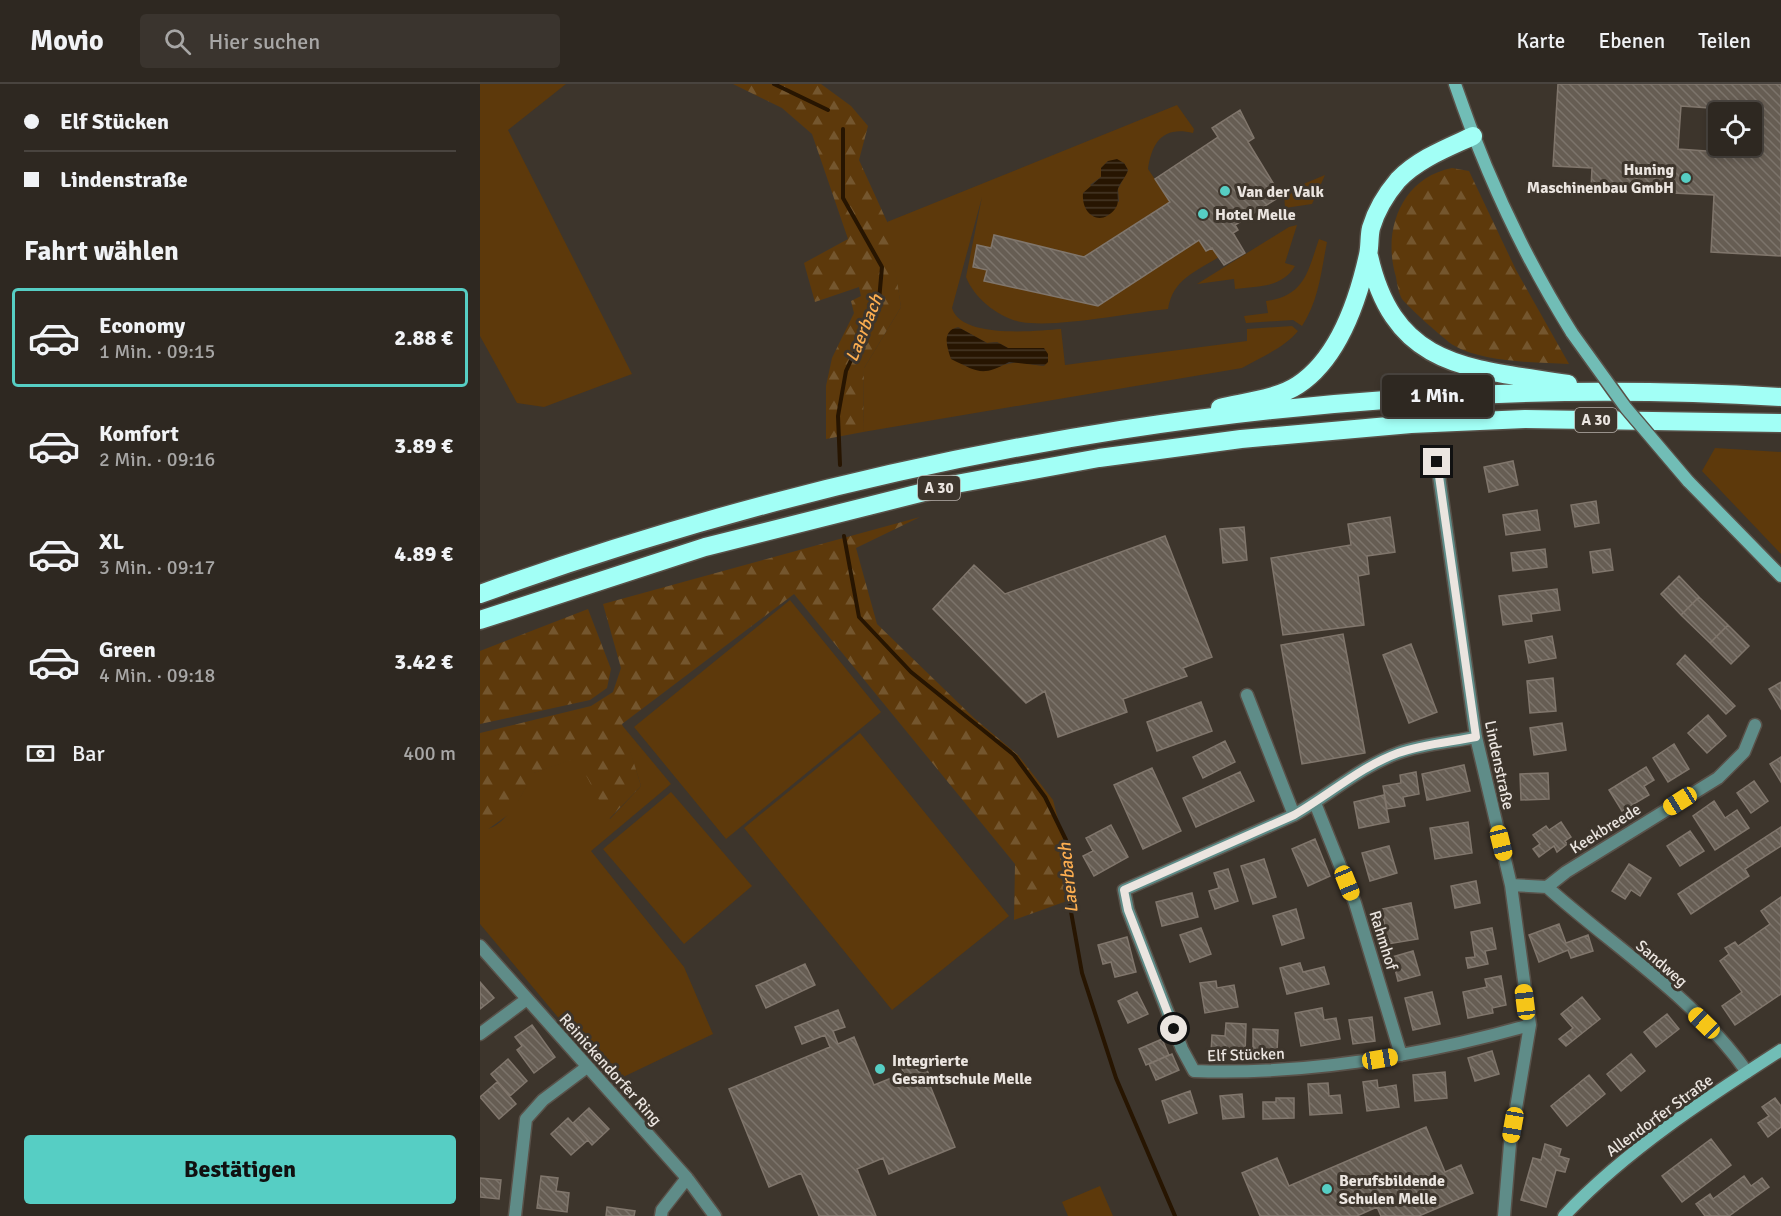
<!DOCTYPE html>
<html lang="de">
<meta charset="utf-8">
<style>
body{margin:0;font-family:Signika,sans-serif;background:#3a342e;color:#f1f3f6;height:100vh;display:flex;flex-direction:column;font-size:22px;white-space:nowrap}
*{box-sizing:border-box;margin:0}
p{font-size:20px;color:#a7a6a5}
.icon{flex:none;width:33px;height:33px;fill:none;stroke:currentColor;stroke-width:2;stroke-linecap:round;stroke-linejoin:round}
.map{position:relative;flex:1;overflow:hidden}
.side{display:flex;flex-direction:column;background:#2e2821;width:480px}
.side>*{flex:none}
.hud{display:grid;align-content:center;height:132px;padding:0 24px;background:#2e2821}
.buttons{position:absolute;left:1228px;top:18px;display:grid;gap:12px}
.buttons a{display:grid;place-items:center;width:54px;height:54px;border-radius:6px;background:#2e2821;box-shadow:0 3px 9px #0003,0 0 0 2px #49443f;font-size:30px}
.end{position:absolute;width:27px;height:27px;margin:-14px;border:8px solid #ebe5e0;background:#111;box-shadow:0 0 0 3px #111}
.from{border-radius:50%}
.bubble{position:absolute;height:42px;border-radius:6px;background:#2e2821;box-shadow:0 3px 9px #0003,0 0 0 2px #49443f;font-size:20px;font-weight:800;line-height:42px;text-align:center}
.car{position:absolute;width:18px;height:36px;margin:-18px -9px;border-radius:8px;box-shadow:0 0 4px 2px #0007;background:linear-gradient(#f5c518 24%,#345 0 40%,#f5c518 0 76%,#345 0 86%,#f5c518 0)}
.hud b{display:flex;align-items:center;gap:21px;height:57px;font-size:22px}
.hud b+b{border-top:2px solid #49443f}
.hud i{width:15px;height:15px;background:#f1f3f6}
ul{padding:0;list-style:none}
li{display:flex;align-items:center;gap:18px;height:99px;margin:0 12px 9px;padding:0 12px;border:3px solid transparent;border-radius:6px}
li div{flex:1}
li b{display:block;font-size:22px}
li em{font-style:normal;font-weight:800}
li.selected{border-color:#56cec4}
li>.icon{width:54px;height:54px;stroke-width:1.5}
h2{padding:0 24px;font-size:27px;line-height:72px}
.pay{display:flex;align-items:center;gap:15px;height:66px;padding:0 24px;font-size:22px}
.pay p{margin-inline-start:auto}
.button{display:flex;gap:12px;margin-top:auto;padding:12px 24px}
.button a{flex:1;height:69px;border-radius:6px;background:#56cec4;color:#111;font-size:24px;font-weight:800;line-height:69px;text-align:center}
header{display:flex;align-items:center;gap:36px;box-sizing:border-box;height:84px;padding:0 30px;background:#2e2821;border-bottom:2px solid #49443f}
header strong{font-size:28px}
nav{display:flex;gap:33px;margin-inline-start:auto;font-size:21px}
.search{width:420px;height:54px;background:#3a342e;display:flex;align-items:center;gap:15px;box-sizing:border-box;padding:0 21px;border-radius:6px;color:#a7a6a5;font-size:22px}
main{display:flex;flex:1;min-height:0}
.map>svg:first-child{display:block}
</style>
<header>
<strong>Movio</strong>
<div class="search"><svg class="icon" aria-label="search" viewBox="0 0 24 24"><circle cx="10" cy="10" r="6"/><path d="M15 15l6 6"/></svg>Hier suchen</div>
<nav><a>Karte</a><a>Ebenen</a><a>Teilen</a></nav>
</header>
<main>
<section class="side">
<div class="hud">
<b><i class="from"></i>Elf Stücken</b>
<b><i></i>Lindenstraße</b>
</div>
<h2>Fahrt wählen</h2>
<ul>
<li class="selected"><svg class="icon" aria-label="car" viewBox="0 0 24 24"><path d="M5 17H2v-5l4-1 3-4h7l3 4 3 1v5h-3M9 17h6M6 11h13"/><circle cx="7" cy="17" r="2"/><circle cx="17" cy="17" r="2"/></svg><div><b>Economy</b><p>1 Min. · 09:15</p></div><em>2.88 €</em></li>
<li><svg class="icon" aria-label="car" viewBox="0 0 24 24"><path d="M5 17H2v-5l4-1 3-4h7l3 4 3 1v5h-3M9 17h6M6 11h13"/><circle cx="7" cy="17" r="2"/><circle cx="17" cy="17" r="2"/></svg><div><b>Komfort</b><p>2 Min. · 09:16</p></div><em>3.89 €</em></li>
<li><svg class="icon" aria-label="car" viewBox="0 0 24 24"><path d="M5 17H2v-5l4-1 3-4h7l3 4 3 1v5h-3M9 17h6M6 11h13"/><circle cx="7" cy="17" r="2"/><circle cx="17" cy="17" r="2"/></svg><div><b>XL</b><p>3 Min. · 09:17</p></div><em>4.89 €</em></li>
<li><svg class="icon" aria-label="car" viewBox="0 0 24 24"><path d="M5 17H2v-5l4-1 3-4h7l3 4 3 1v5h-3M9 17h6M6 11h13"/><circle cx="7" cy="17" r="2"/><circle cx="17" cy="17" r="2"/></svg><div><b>Green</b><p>4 Min. · 09:18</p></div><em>3.42 €</em></li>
</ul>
<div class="pay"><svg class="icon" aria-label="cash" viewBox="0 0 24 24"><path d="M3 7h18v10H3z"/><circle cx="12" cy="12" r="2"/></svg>Bar<p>400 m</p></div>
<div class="button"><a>Bestätigen</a></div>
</section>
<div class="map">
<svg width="1301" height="1132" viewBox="0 0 1301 1132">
<defs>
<pattern id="forest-firs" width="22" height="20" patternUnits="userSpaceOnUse" patternTransform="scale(1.5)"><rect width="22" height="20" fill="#5d390b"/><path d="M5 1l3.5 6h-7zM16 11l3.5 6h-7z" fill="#74562e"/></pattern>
<pattern id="water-rules" width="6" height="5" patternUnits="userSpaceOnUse" patternTransform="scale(1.5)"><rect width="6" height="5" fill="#271501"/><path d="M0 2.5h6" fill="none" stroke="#463726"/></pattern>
<pattern id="building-back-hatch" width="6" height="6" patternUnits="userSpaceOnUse" patternTransform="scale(1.5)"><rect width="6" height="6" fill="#665d53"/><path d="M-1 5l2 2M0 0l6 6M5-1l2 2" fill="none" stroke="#7c746b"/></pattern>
</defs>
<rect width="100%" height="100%" fill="#3d352c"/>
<path fill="#5d390b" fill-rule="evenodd" d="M0,0h86l-58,46 124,244 -88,33 -27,-4 -37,-67z
M697,21l17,24 -1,4c-30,-7 -41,9 -45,36l22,33 -86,55 -90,-21 -3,12 -14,-2 -4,20 14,4 -2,11 112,25 102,-66 13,8 7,9c-24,15 -46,22 -51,52 -40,4 -110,19 -147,13 -22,-4 -47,-24 -55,-45l16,-80 -30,111c9,31 84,23 109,21l4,36 182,-24v-12l45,-3 6,5c-14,17 -37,26 -56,37l-379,64 1,-64 37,-61 -14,-85zM628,77l16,2 4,7 -10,19 1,13 -29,-17 11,-8v-9zM478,243l29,16 10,-1 11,6h36v18l-27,-4 -14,3z
M845,91l-13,29 -27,4 -1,-16z
M817,141l-12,38 10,3c-13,22 -37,20 -60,23l-1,-10 -37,5 92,-57z
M839,155l8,3c-6,30 -8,58 -25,84l-9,-6 -47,3 -2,-7 24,-3 -2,-12c39,-5 42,-30 53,-62z
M1235,364l66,4v102l-79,-83z
M310,516l91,112 -155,127 -92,-112z
M141,640l50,60 -80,67 93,116 29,67 -94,45 -11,-2 -128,-153v-94c25,1 43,-38 53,-57l45,-16 32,62 31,-33z
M380,649l149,183 -117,94 -148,-182z
M191,708l81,94 -68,58 -81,-95z
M620,1102l13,30h-45l-6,-14z"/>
<path fill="url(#forest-firs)" d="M253,0h88l30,22 17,20 -9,34 30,66 12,81 -37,61 -1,64 -37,7v-53l6,-28 22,-45 -3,-12 10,-5 -2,-9 -44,15 -11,-39 44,-24 -36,-105 -30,-26z
M972,84l17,3 47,99 53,94c-34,-2 -85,-1 -116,-19 -8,-5 -45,-38 -51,-46 -3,-5 -5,-15 -6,-22 -14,-46 5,-99 56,-109z
M440,433l-64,31 21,76 97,94 44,37 35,45 25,97 -64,23 1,-56 -221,-270 -172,130 19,62 -32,33 -32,-61 -43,15 -22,39 -25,18h-7v-97l111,-27 22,-14 8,-24 -18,-64z
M108,525l23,60 -4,19 -17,12 -110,24v-73z"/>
<path fill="url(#water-rules)" d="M637,75l7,4 4,7c-2,7 -6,10 -9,16 -4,8 2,15 -4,23 -15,19 -34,5 -32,-16l18,-16v-9l7,-7z
M478,243l29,16 10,-1 11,6h36l4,6v8l-4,4 -35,-4c-27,15 -31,10 -58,-3 -4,-12 -10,-28 7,-32z"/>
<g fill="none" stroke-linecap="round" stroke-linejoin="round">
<path stroke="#271501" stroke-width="4" d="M294,0l54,26
M360,381l-2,-49 8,-45 33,-71 3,-33 -39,-69v-69
M364,452l15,81 52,55 103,83 31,42 21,43 2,55 14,78 34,105 59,138"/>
</g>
<path fill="url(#building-back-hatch)" stroke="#80766c" stroke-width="1.5" fill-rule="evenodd" d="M1078,0h223v172l-70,-4 3,-57 -123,-6 1,-21 -39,-2zM1201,22l43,3v3h28v34h-31v6l-43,-3z
M760,26l14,28 -6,4 33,54 -46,29 3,5 -5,3 12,20 -21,12 -12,-17 -6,3 -7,-11 -101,66 -114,-25 3,-11 -14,-3 4,-22 14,3 3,-13 90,22 86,-55 -15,-23 63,-42 -6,-9z
M1033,377l5,24 -29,7 -5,-25z
M1116,417l3,22 -24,4 -4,-22z
M1057,426l3,20 -34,5 -3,-20z
M910,433l5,35 -28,4 2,18 -11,2 6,49 -81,10 -12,-77 80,-13 -3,-21z
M764,443l3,33 -24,3 -3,-34z
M685,452l47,121 -29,11 4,8 -64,23 4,13 -69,25 -13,-46 -19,12 -93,-94 41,-44 31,29z
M1065,465l2,18 -34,4 -2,-18z
M1130,465l3,21 -20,3 -3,-21z
M1199,492l20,21 -18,18 -20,-21z
M1077,505l3,21 -29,4 1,7 -29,4 -4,-29z
M1219,513l29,28 -18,18 -29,-28z
M1248,541l21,21 -18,18 -21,-21z
M863,550l22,119 -63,11 -21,-119z
M1072,552l4,22 -27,5 -4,-22z
M931,560l26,68 -28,11 -26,-68z
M1205,571l50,51 -9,8 -49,-50z
M1073,594l3,33 -26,2 -3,-32z
M1301,598v27l-12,-20z
M721,618l11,29 -55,20 -10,-29z
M1228,631l18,21 -19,17 -19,-20z
M1082,639l4,27 -32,5 -4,-27z
M745,657l10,21 -32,16 -10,-21z
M1194,660l15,25 -21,13 -15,-24z
M1301,673v25l-11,-18z
M984,681l6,26 -43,9 -5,-26z
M1166,683l8,13 -10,6 5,9 -27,16 -13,-21z
M672,684l29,63 -38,18 -29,-64z
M760,688l14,29 -58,26 -13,-29z
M936,688l3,22 -16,3 2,9 -18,3 -4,-23 18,-3 -1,-8z
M1068,689l1,26 -28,1 -1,-26z
M1274,697l14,20 -17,12 -14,-20z
M904,711l5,27 -30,6 -5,-26z
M1234,717l11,17 12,-8 12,18 -34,22 -22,-34z
M988,738l4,31 -37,6 -5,-31z
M1081,738l10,15 -6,4 2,3 -10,8 -3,-6 -15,11 -6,-8 7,-5 -7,-9 13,-9 3,4z
M631,741l17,32 -34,19 -11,-20 10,-5 -7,-13z
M1301,743v19l-36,23 4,7 -58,38 -13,-20z
M1210,747l14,20 -24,15 -13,-20z
M835,755l15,37 -22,10 -16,-37z
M909,762l8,27 -27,8 -8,-28z
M784,775l12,38 -23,7 -12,-38z
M1149,780l22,14 -11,18 -9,-6 -6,9 -13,-8z
M748,785l10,32 -23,8 -6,-18 10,-3 -5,-15z
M996,797l4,22 -25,5 -4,-22z
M712,809l6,24 -36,9 -6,-24z
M1301,813v97l-46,31 -13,-19 20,-14 -22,-31 9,-7 -4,-6 10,-6 3,4 32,-22 -9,-13z
M931,819l7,36 -30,5 -6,-35z
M816,825l8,29 -22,7 -9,-29z
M1079,840l7,19 22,-8 5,16 -22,7 -3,-8 -29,12 -10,-27z
M721,844l10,26 -21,8 -10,-27z
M1012,844l4,21 -11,2 3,13 -20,4 -2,-10 9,-1 -4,-25z
M647,853l9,35 -21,5 -4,-15 -8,2 -5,-19z
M933,867l7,24 -22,6 -6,-24z
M820,879l3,9 21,-5 5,17 -42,10 -7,-26z
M325,880l10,21 -49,23 -10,-22z
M1021,892l5,29 -14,3 1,5 -25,5 -5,-26 24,-5 -2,-8z
M736,897l1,7 17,-3 4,22 -33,6 -5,-30z
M0,898l14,16 -14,11z
M657,908l11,22 -20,9 -10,-22z
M952,908l8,32 -27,6 -8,-32z
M1102,913l18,22 -34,27 -7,-7 14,-11 -12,-14z
M842,924l2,12 12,-2 4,21 -39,7 -6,-33z
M358,926l7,17 -12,4 5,13 16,-7 20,48 30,-12 -3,-6 21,-9 10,24 -3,1 26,64 -66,27 -6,-16 -26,11 19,47h-57l-18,-43 -32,14 -40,-98 101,-42 -5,-12 -23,9 -7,-17z
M1187,930l12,15 -23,18 -12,-15z
M892,933l3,24 -22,3 -4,-24z
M746,939l20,1 -1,30 -34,-1 1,-18 13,1z
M52,941l23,32 -21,16 -17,-23 5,-4 -7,-9z
M773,945l25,1 -1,22 -24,-1z
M682,955l7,16 -23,10 -7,-16z
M1012,967l7,23 -24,7 -7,-23z
M692,970l7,16 -23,10 -7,-16z
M1151,970l14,17 -24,20 -14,-17z
M28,975l19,22 -17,15 -19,-22z
M965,988l2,26 -32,3 -2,-26z
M1109,991l16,19 -38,32 -16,-20z
M897,996l1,8 18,-3 3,22 -32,4 -4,-29z
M17,998l19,22 -17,15 -19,-22z
M848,999l1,13 11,-1 2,18 -32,2 -2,-31z
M710,1007l7,22 -28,10 -7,-22z
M762,1010l2,23 -21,2 -3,-23z
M796,1014h18v20l-31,1v-17h13z
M1295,1014l6,8v21l-13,10 -10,-14 11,-7 -7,-9z
M109,1024l20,21 -17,16 -19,-22z
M88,1034l20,22 -17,15 -20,-21z
M946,1043l19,45 16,-7 12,28 -54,23h-38l-4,-9 -20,9h-97l-18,-43 35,-15 12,28z
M1231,1055l20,26 -49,37 -20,-26z
M1065,1060l16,5 -2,7 10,3 -4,13 -9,-2 -10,37 -25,-7 12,-42 8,2z
M61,1092l17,2 -2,13 13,2 -2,19 -30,-4z
M1264,1092l7,10 11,-8 7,9 -40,29h-24l-9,-12 14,-10 3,5z
M0,1094l21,2 -2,19 -19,-2z
M127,1123l28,4 -1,5h-28z"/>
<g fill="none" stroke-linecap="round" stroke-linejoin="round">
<defs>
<path id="street" d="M957,378l39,275 35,148 19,140 -20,119 -6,72
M767,611l47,120
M996,653c-25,5 -54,7 -78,16 -38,14 -69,42 -104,62l-170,75 4,20 54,139 12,22c114,4 226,-15 336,-46
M835,719l40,100 46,152
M1031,801l36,2 19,-15 152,-94 26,-26 11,-27
M1067,803c67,60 148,111 200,185
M0,862l207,232 28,38
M0,950l47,-35
M35,1132l11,-97 17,-19 44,-33
M181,1132l1,-6 25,-32"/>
<path id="secondary" d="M975,0c30,88 68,171 117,249
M1208,397l93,95
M1084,1132c62,-66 141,-117 217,-166"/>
<path id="highway" d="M889,172c26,114 101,112 199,128
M740,324c24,-6 57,-9 78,-23 41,-27 60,-85 70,-130 2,-9 1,-19 3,-27 5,-17 16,-35 27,-48 20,-21 49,-32 75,-44
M0,510c414,-149 861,-223 1301,-197
M0,536l225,-73 251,-63 143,-26 142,-19 170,-15 114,-5 256,4"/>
</defs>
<use href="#street" stroke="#595149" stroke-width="15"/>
<use href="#secondary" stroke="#595149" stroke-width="15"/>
<use href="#highway" stroke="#595149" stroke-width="21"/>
<use href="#street" stroke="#5f8c88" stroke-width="12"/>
<use href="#secondary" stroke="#71bdb6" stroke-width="12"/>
<use href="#highway" stroke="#a2fff6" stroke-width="18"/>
<defs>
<path id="secondary-bridge" d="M1092,249l54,75 62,73"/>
</defs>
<use href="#secondary-bridge" stroke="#595149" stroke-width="15" stroke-linecap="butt"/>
<use href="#secondary-bridge" stroke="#71bdb6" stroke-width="12"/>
</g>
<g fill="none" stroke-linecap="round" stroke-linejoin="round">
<path stroke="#ebe5e0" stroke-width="8" d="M694,945l-46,-119 -4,-20 170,-75c35,-20 66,-48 104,-62 24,-9 53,-11 78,-16l-39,-275"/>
</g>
<g fill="#56cec4" stroke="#3d352c" stroke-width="2">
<circle cx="1206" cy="94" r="6"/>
<circle cx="745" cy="107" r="6"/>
<circle cx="723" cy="130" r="6"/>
<circle cx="400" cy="985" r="6"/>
<circle cx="847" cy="1105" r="6"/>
</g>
<g text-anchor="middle" stroke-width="6" stroke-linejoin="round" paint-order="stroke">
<g fill="#3d352c" stroke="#b7b0aa" stroke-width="1.5">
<rect x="1095" y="324" width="42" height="24" rx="4.5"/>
<rect x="438" y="392" width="42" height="24" rx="4.5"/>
</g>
<g font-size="15" font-weight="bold" fill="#ebe5e0">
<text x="1116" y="341">A 30</text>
<text x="459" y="409">A 30</text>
</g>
<g font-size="16" font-weight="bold" fill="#ebe5e0" stroke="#3d352c" text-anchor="start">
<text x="1194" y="91" text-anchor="end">Huning<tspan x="1194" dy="18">Maschinenbau GmbH</tspan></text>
<text x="757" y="113">Van der Valk</text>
<text x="735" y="136">Hotel Melle</text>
<text x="412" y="982">Integrierte<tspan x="412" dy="18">Gesamtschule Melle</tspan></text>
<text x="859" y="1102">Berufsbildende<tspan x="859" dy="18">Schulen Melle</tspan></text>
</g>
<g font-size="16" fill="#ebe5e0" stroke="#3d352c">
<text transform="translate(1020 681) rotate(78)" y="6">Lindenstraße</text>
<text transform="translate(1125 744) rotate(-32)" y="6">Keekbreede</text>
<text transform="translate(904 856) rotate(73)" y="6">Rahmhof</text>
<text transform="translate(1182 879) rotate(41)" y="6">Sandweg</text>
<text transform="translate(766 970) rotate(-2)" y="6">Elf Stücken</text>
<text transform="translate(131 985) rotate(48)" y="6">Reinickendorfer Ring</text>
<text transform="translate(1179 1031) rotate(-36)" y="6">Allendorfer Straße</text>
</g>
<g font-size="18" font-style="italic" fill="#fdae50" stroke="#3d352c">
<text transform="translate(384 244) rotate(-68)" y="6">Laerbach</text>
<text transform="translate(588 794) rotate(-96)" y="6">Laerbach</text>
</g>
</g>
</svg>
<div class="buttons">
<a><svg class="icon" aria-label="locate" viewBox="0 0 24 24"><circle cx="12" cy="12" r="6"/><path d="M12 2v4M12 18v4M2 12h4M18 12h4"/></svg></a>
</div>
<i class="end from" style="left:694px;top:945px"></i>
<i class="end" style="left:957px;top:378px"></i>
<div class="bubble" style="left:902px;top:291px;width:111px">1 Min.</div>
<i class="car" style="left:1200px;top:717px;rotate:238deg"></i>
<i class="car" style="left:1021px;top:759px;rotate:166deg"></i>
<i class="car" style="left:867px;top:799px;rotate:158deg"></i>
<i class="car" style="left:1045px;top:918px;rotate:353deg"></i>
<i class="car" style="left:1224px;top:939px;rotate:314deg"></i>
<i class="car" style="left:900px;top:975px;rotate:81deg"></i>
<i class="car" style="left:1033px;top:1041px;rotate:190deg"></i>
</div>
</main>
